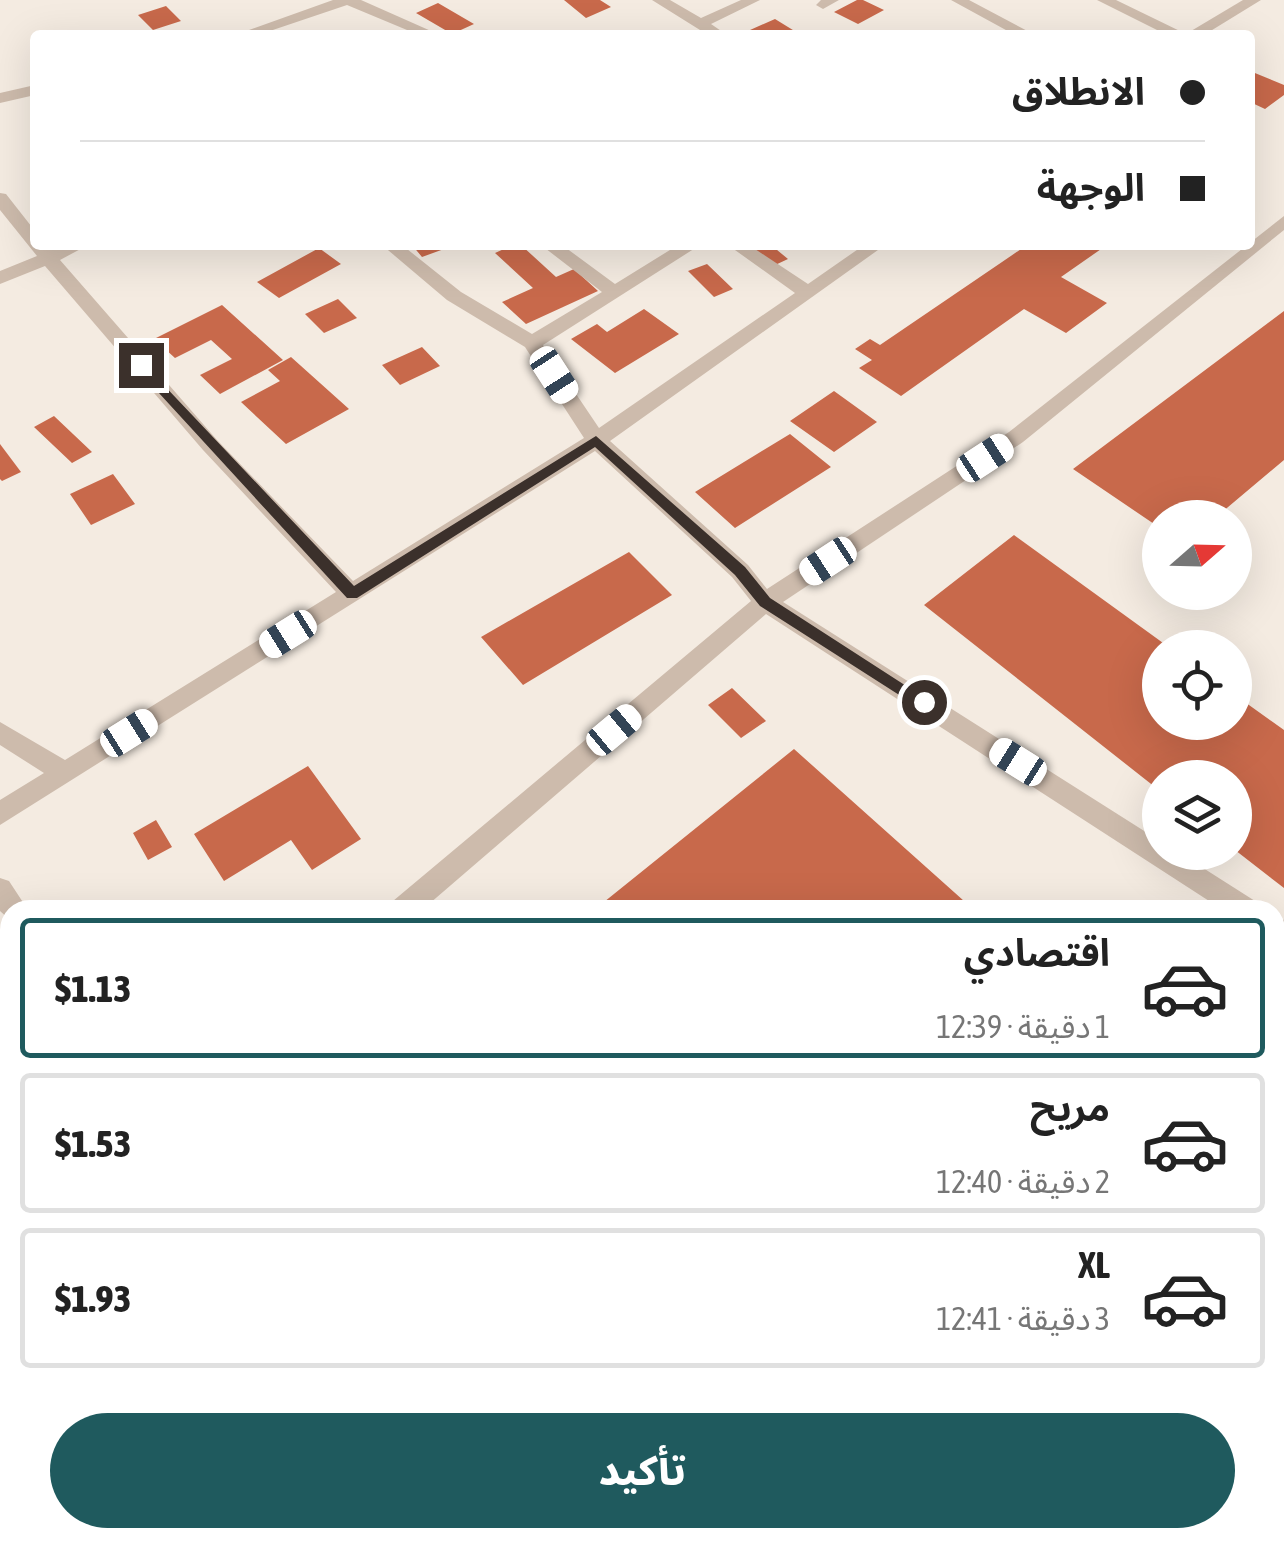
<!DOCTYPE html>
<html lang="ar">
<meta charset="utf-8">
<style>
body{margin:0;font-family:"Asap Condensed","Noto Sans Arabic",sans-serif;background:#f6f6f6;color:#222;direction:rtl;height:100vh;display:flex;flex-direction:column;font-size:38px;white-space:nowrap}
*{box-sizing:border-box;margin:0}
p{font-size:32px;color:#767676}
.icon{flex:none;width:55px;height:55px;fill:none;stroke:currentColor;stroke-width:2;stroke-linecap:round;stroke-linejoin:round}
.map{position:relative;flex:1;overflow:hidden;direction:ltr}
.side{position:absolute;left:0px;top:900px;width:1285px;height:648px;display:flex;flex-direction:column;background:#fff;border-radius:30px 30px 0 0;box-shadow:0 10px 40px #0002;direction:rtl}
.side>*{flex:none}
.banner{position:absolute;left:30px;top:30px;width:1225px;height:220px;border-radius:10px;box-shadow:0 10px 40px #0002;direction:rtl;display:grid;align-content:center;height:220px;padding:0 50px;background:#fff}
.needle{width:65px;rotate:70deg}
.buttons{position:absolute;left:1142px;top:500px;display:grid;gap:20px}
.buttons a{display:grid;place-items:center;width:110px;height:110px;border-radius:50%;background:#fff;box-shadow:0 10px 40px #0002;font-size:50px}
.end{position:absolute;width:45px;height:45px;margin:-22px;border:12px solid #3b302b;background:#fff;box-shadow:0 0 0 5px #fff}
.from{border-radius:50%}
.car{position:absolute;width:30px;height:60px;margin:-30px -15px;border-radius:12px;box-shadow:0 0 8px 2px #0007;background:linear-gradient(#fff 24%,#345 0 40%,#fff 0 76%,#345 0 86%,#fff 0)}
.banner b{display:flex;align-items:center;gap:35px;height:95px;font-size:38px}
.banner b+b{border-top:2px solid #e0e0e0}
.banner i{width:25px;height:25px;background:#222}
ul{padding:18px 0 0;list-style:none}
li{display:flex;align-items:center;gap:30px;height:140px;margin:0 20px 15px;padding:0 30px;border:5px solid #e0e0e0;border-radius:10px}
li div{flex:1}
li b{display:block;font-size:38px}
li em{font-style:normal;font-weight:800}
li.selected{border-color:#1f5a5e}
li>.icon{width:90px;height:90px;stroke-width:1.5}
.primary-button{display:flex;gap:20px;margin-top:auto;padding:20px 50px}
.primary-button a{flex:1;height:115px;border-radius:60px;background:#1f5a5e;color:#fff;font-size:40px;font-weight:800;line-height:115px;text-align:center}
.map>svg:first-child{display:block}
</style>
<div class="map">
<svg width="1284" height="1546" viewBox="0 0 1284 1546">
<rect width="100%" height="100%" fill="#f4ebe1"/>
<path fill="#c8694b" d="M564,0h36l11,7 -25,11z
M857,0h6l21,10 -26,14 -24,-12z
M438,3l36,21 -22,10 -36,-21z
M166,6l15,15 -28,9 -15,-15z
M775,19l26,16h-42l-9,-5z
M1250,71l34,14v10l-19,14 -15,-7z
M412,245h43l-33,12z
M513,245h8l35,32 18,-8 24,22 -72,33 -24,-22 31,-14 -38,-35z
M764,245h7l17,14 -15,7 -20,-16z
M1027,245l33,5 7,-5 37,2 -43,30 46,26 -41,30 -42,-24 -123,87 -42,-28 13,-8 -17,-11 15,-10 10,6z
M319,248l22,16 -62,34 -22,-16z
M707,264l26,25 -19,8 -26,-26z
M338,299l19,19 -33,15 -19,-19z
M222,305l61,55 -63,34 -20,-19 32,-16 -21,-19 -36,18 -21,-19z
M644,309l35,25 -64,39 -44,-34 26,-15 10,8z
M1284,311v149l-69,58h-55v10l-87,-59z
M422,347l18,19 -40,19 -18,-20z
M291,357l58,52 -63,35 -45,-42 39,-21 -12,-11z
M834,391l43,31 -43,30 -44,-31z
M54,416l38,36 -20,11 -38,-36z
M790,434l41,33 -96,61 -40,-36z
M0,444l21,28 -19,9 -2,-2z
M113,474l22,30 -44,21 -21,-31z
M1014,535l156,113h-10v74h75v-27l49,35v158l-49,-38v-72h-75v13l-236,-186z
M629,552l43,43 -149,90 -42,-48z
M732,688l34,33 -25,17 -33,-33z
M794,749l170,152 -9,9h-343l-8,-8z
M308,766l53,73 -49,31 -21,-30 -67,41 -30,-47z
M156,820l16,27 -24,13 -15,-27z
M0,1415l10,19v104h56l5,8h-71z
M670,1538h317l8,8h-318z
M1087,1538h125l8,8h-139z"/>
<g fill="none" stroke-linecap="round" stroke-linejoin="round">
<path fill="#cdbbac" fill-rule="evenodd" d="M333,0h28l79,35h-21l-72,-30 -89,30h-23z
M652,0h18l31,18 40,-18h19l-49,24 16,11h-19z
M821,0h18l-16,9 -7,-4z
M951,0h18l66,35h-20z
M1097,0h19l70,34 57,-34h18l-57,35h-37z
M35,85v10l-35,8v-10z
M0,193l6,1 29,37v14h12l4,5 12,-5h25l-28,15 157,180 136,141 231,-143 -59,-91 -78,-47 -65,-55h20l59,47 71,42 70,-42 -61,-47h21l53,39 63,-39h22l-157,100 56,83 196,-135 -67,-48h21l59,39 56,-39h21l-275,196 138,124 19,24 242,-157 275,-216v14l-261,212 -240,160 377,239v11h18l77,49 4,9h-36l-457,-296 -344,296h-33l4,-9 358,-300 -19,-24 -137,-126 -595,374v-25l44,-27 -44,-28v-23l65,38 271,-168 -133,-142 -158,-184 -45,18v-13l37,-15 -37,-46z
M0,878l9,3 19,29h-18v10l-10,-9z
M1275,916l9,4v28l-9,-4z
M10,1217v36l-10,4v-35z
M480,1538h39l4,8h-39z"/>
</g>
<path fill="#3b302b" d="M141,361l213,225 242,-150 149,131 25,31 161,104 -2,5h-11l-158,-101 -25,-31 -140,-128 -238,151h-10l-211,-230z"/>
</svg>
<div class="buttons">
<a><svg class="needle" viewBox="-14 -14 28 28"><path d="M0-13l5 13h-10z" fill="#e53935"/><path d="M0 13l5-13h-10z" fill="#767676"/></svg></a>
<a><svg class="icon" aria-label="locate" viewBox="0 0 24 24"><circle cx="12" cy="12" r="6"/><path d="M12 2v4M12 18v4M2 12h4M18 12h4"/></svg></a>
<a><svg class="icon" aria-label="layers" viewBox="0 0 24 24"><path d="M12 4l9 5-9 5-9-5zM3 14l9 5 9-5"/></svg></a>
</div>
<i class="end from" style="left:924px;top:702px"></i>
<i class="end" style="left:141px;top:365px"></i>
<i class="car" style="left:554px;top:375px;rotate:147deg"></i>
<i class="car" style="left:985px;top:458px;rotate:57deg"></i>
<i class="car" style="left:828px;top:561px;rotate:237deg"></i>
<i class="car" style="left:288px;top:634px;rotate:238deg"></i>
<i class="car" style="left:614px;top:730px;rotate:50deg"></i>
<i class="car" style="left:129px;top:733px;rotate:58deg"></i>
<i class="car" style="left:1018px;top:762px;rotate:302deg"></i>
<div class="banner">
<b><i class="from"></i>الانطلاق</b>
<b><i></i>الوجهة</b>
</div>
<section class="side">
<ul>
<li class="selected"><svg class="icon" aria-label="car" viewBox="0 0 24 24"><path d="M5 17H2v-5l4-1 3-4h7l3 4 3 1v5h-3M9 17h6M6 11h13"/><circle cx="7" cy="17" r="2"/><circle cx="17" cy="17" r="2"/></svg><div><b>اقتصادي</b><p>1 دقيقة · 12:39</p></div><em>$1.13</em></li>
<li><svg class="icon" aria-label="car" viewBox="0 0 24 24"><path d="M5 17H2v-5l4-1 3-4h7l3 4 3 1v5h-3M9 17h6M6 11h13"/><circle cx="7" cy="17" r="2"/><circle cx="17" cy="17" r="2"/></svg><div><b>مريح</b><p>2 دقيقة · 12:40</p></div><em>$1.53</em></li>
<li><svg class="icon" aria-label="car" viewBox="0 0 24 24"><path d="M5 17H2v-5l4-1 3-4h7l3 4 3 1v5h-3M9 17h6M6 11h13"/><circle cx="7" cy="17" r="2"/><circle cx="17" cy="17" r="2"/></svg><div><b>XL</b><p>3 دقيقة · 12:41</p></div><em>$1.93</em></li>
</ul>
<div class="primary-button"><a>تأكيد</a></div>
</section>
</div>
